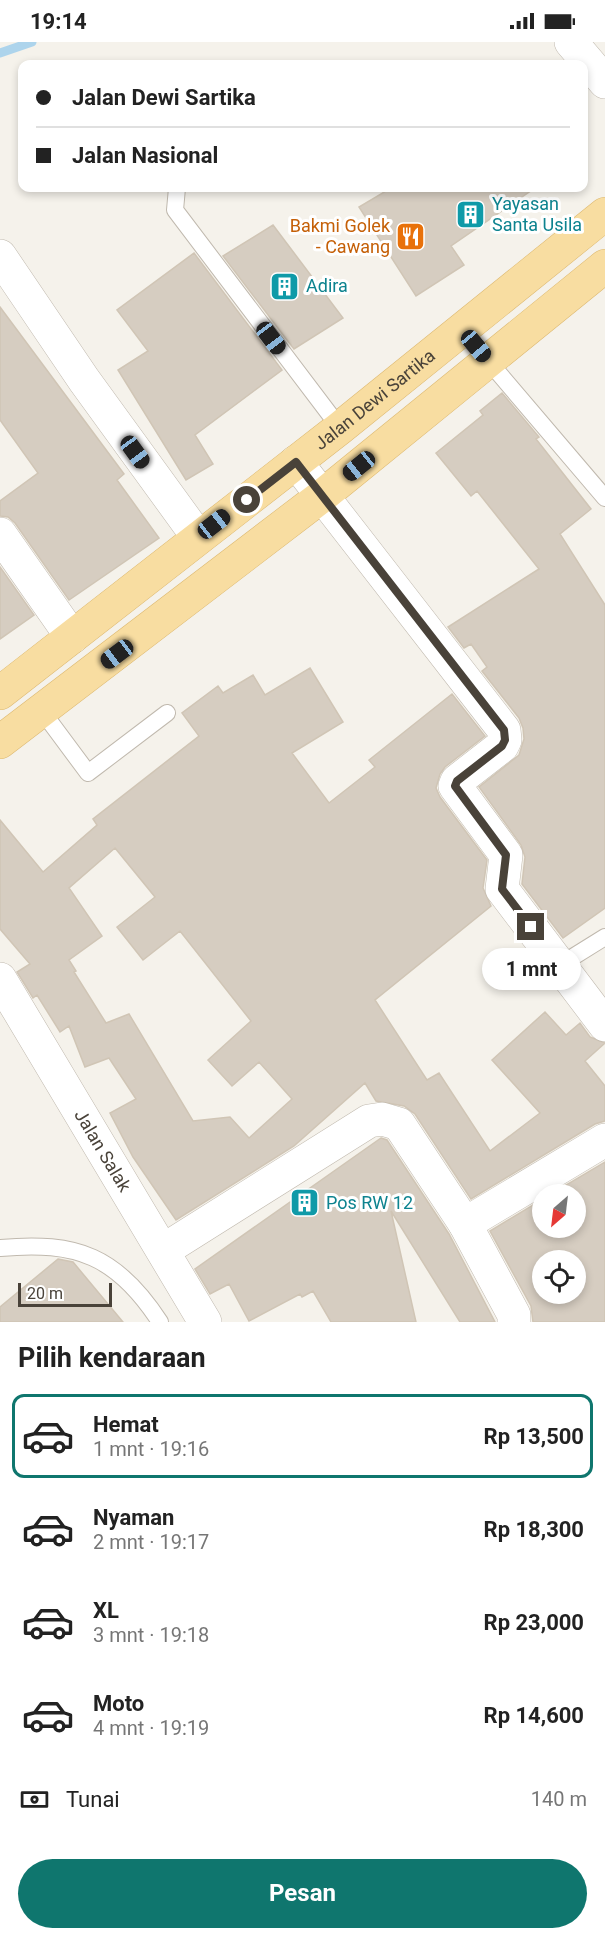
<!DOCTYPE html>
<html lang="id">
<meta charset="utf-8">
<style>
body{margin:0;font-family:Roboto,sans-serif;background:#f6f6f6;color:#222;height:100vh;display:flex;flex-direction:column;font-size:22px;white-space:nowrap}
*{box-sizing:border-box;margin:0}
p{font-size:20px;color:#767676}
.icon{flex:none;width:33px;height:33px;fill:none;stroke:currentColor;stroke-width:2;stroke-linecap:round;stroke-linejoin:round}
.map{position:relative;height:1280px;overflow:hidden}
.details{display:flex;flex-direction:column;background:#fff;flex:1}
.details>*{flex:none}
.top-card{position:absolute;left:18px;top:18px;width:570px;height:132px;border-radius:12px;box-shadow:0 3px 9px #0003;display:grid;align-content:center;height:132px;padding:0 18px;background:#fff}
.needle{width:39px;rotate:208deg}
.buttons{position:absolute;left:532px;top:1142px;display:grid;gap:12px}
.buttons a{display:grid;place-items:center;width:54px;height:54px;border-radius:50%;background:#fff;box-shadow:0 3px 9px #0003;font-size:30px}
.scale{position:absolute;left:18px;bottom:15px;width:94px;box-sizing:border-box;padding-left:6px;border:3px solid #494239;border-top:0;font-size:16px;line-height:21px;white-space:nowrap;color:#494239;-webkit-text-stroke:4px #fff;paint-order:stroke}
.end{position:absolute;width:27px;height:27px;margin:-14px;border:8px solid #494239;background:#fff;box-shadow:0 0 0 3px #fff}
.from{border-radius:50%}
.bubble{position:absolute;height:42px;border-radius:21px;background:#fff;box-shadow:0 3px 9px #0003;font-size:20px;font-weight:700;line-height:42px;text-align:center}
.car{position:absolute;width:18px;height:36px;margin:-18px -9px;border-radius:8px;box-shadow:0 0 4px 2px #0007;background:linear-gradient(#222 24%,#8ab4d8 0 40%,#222 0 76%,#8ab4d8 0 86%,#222 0)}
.top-card b{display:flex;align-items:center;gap:21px;height:57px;font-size:22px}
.top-card b+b{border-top:2px solid #e0e0e0}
.top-card i{width:15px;height:15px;background:#222}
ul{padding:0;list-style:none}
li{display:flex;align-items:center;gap:18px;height:84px;margin:0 12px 9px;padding:0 6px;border:3px solid transparent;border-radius:12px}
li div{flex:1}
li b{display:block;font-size:22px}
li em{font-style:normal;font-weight:700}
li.selected{border-color:#0f766e}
li>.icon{width:54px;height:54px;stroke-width:1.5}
h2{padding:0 18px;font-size:27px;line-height:72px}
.pay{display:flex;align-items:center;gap:15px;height:66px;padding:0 18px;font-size:22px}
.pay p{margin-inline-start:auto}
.primary-button{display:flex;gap:12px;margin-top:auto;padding:12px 18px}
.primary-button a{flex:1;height:69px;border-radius:36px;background:#0f766e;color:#fff;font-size:24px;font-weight:700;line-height:69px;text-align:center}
.status{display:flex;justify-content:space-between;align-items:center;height:42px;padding:0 30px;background:#fff;direction:ltr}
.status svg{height:16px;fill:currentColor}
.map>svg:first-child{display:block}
</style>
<div class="status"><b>19:14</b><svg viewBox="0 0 49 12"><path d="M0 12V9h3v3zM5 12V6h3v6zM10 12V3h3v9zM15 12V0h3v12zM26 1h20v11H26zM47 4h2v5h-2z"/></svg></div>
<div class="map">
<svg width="605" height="1280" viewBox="0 0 605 1280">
<rect width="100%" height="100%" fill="#f5f2eb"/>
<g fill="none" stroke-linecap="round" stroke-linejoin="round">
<path stroke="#add4ec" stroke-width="9" d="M0,11l32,-11"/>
</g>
<path fill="#d6cdc1" stroke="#d0c5b5" stroke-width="1.5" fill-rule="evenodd" d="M391,146h144l-84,58 13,19 -48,31 -57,-89z
M273,183l70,93 -49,31 -71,-93z
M194,211l88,117 -87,65 18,29 -27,16 -68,-110 30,-19 -31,-41z
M0,265l124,167 -7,6 42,58 -90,62 -54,-77 -7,-6 -8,-1v-15l38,-28 -38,-53z
M502,351l37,44 -3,2 55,70 -31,25 45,71v303l-42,30 -41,-54 3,-27 -4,-12 -42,-58 40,-32 5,-16 -1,-11 -4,-10 -37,-47 5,-4 -16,-23 -7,4 -16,-21 91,-58 -62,-78 -6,5 -35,-43 47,-38 -3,-4z
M0,525l34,48 -34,24z
M310,626l33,54 -51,31 37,50 46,-36 -6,-7 83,-66 33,42 -40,31 -5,7 -4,14 4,9 47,63 -4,28 8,18 -116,94 52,80 12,-7 51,78 50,-38 -48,-53 53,-48 21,23 14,-12 10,14 15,6 -20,18 20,25v35l-10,3 -124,75 -56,-85 -11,-8 -28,-5 -11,-18 -71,63 -118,74 -43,-63 -23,-44 26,-14 -27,-41 -24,9 -16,-41 -9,6 -23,-37 -4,3 -16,-26 13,-8 -30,-35v-109l43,52 54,-47 -4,-6 106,-83 -17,-23 36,-27 5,7 30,-18 12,20zM115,806l40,49 -38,30 26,33 37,-29 71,90 -43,39 24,26 27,-24 33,37 -43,39 -19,-21 -37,4 -64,-107 -23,9 -32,-51 2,-1 -7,-11 33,-24 -33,-48z
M381,1096l6,2 62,94 46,88h-35l-69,-111 25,111h-85l-18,-31 -11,6 -2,-3 -51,27 -20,-37 -19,10 -15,-25z
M605,1120v160h-72l-2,-16 -41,-75 53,-32v28h33v-33h-25zM543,1218h33v33h-33z
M58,1217l15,3 50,60h-123v-15z"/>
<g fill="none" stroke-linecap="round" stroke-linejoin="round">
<defs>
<path id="service" d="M177,146l-2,22 165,218
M462,288l143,168
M42,669l46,62 79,-60
M560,923l45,-28
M0,1206c77,-7 117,8 160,74"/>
<g id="minor">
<path d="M571,0l34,40"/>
<path d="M0,214l84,124 114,157"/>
<path d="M296,420l208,268 1,10 -3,6 -45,35 -2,5 51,69 -4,34 103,136"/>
<path d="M0,492l72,103"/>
<path id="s1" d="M0,937l205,343"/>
<path d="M465,1182l140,-84"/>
<path d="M164,1208l205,-129 13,-2 17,5 66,100 49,91v7"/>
</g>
<g id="primary">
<path id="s2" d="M0,651l340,-265 265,-214"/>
<path d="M0,700l322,-246 283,-230"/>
</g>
</defs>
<use href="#service" stroke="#c0b9ae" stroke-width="18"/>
<use href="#minor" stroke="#c0b9ae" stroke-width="34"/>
<use href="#primary" stroke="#ddb971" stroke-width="34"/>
<use href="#service" stroke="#fff" stroke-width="16"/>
<use href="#minor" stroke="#fff" stroke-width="33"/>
<use href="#primary" stroke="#f8dda1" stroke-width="33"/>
</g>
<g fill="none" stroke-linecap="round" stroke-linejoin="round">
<path stroke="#494239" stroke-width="8" d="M247,458l49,-38 208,268 1,10 -3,6 -45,35 -2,5 51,69 -4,34 29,38"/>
</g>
<defs>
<symbol id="building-square" viewBox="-11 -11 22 22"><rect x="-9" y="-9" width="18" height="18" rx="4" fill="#0f9aa8" stroke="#fff"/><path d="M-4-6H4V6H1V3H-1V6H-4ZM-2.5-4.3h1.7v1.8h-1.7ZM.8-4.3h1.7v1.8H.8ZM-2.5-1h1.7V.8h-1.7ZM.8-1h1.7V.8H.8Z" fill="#fff"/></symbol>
<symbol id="restaurant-square" viewBox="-11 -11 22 22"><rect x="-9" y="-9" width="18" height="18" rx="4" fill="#e8710a" stroke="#fff"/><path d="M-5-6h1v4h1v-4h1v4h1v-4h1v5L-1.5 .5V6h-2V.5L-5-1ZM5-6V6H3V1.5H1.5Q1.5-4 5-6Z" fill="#fff"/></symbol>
</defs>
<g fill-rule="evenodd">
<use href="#building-square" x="454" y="156" width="33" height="33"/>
<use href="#restaurant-square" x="394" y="178" width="33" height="33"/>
<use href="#building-square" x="268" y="228" width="33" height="33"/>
<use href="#building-square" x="288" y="1144" width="33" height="33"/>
</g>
<g text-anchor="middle" stroke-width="6" stroke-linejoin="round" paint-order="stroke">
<g font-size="18" fill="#0d838f" stroke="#fff" text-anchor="start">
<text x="492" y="168">Yayasan<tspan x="492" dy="21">Santa Usila</tspan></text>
<text x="306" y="250">Adira</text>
<text x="326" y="1167">Pos RW 12</text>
</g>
<g font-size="18" fill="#c56008" stroke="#fff" text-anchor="end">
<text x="390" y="190">Bakmi Golek<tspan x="390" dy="21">- Cawang</tspan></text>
</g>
<g font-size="18" fill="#494239" stroke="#fff">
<text dy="6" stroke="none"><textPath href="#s2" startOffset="476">Jalan Dewi Sartika</textPath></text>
<text dy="6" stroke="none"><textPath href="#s1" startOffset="200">Jalan Salak</textPath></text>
</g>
</g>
</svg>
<div class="buttons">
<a><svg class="needle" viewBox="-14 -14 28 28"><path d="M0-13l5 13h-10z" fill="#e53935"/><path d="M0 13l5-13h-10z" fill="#767676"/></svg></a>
<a><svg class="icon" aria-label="locate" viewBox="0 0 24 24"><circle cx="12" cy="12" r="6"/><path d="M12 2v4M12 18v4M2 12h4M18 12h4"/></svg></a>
</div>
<div class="scale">20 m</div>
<i class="end from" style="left:247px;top:458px"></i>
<i class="end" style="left:531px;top:885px"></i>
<div class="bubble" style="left:482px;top:906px;width:99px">1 mnt</div>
<i class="car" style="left:271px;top:296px;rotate:143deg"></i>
<i class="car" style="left:476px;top:304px;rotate:140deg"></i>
<i class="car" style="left:135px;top:410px;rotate:144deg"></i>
<i class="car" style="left:359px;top:424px;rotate:231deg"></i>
<i class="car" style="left:214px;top:482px;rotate:52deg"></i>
<i class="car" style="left:117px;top:612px;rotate:233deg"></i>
<div class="top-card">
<b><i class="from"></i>Jalan Dewi Sartika</b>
<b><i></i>Jalan Nasional</b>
</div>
</div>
<section class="details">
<h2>Pilih kendaraan</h2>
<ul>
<li class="selected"><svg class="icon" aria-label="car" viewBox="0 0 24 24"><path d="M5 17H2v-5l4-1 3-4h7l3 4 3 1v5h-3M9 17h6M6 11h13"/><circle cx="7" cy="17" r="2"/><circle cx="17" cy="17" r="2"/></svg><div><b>Hemat</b><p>1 mnt · 19:16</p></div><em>Rp 13,500</em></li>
<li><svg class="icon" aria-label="car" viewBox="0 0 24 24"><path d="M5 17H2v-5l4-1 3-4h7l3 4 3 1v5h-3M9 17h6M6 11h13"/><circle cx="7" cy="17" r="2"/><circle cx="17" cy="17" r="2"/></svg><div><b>Nyaman</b><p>2 mnt · 19:17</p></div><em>Rp 18,300</em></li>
<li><svg class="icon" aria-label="car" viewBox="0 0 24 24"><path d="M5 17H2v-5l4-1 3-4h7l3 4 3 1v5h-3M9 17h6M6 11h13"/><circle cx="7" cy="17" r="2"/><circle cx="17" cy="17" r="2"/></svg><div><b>XL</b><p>3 mnt · 19:18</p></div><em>Rp 23,000</em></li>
<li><svg class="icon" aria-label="car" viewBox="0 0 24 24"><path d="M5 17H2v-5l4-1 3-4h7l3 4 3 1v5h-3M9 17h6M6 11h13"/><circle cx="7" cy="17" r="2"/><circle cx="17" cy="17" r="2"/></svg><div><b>Moto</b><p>4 mnt · 19:19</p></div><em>Rp 14,600</em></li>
</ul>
<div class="pay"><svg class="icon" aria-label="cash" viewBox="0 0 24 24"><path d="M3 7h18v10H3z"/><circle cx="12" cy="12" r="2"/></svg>Tunai<p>140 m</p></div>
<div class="primary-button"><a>Pesan</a></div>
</section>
